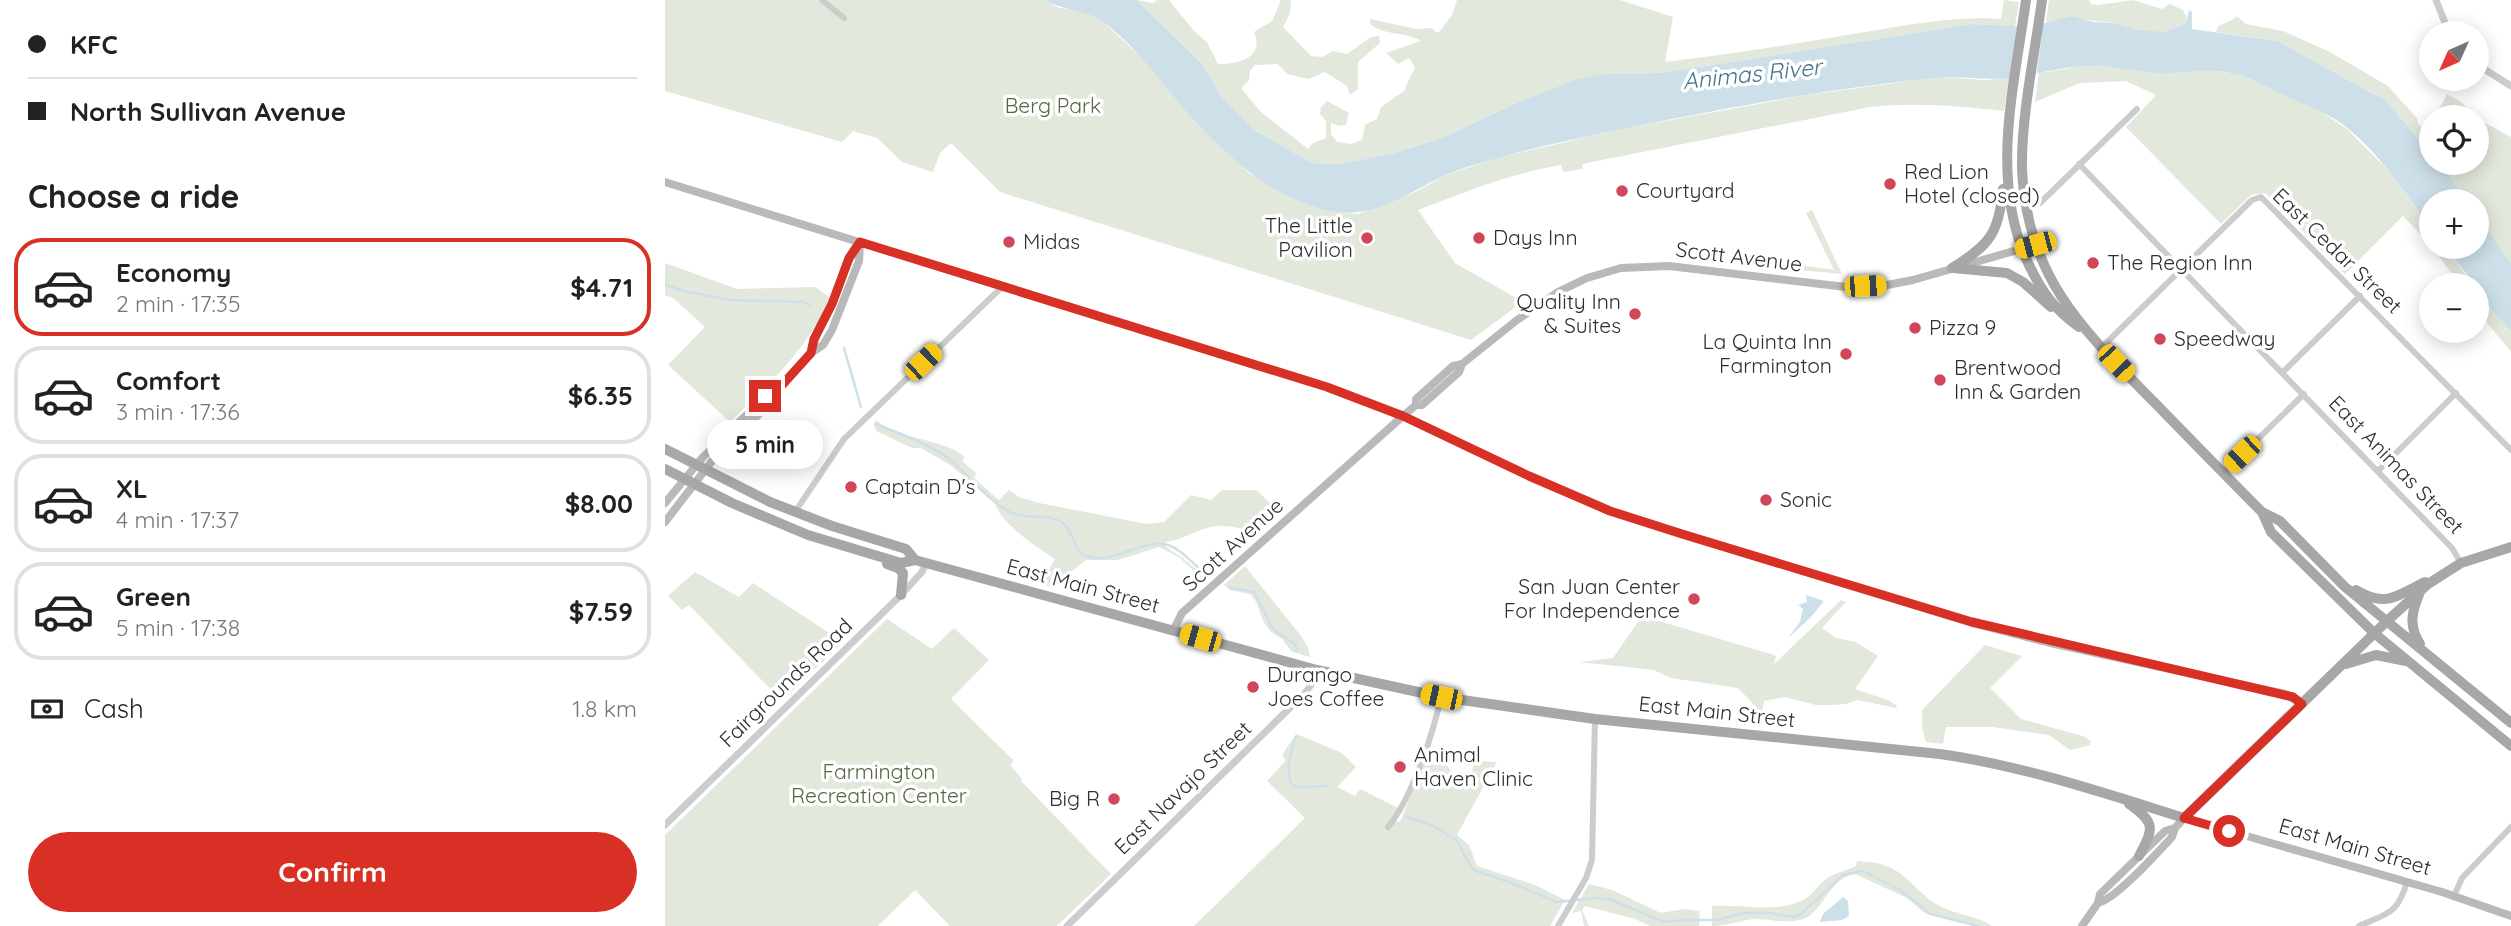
<!DOCTYPE html>
<meta charset="utf-8">
<style>
body{margin:0;font-family:Quicksand,sans-serif;background:#f6f6f6;color:#222;height:100vh;display:flex;flex-direction:column;font-size:26px;white-space:nowrap}
*{box-sizing:border-box;margin:0}
p{font-size:23px;color:#767676}
.icon{flex:none;width:38px;height:38px;fill:none;stroke:currentColor;stroke-width:2;stroke-linecap:round;stroke-linejoin:round}
.map{position:relative;flex:1;overflow:hidden}
.details{display:flex;flex-direction:column;background:#fff;width:665px}
.details>*{flex:none}
.hud{display:grid;align-content:center;height:154px;padding:0 28px;background:#fff}
.needle{width:46px;rotate:225deg}
.tools{position:absolute;left:1754px;top:21px;display:grid;gap:14px}
.tools a{display:grid;place-items:center;width:70px;height:70px;border-radius:50%;background:#fff;box-shadow:0 4px 18px #0003;font-size:35px}
.end{position:absolute;width:32px;height:32px;margin:-16px;border:9px solid #d93025;background:#fff;box-shadow:0 0 0 4px #fff}
.from{border-radius:50%}
.bubble{position:absolute;height:49px;border-radius:24px;background:#fff;box-shadow:0 4px 18px #0003;font-size:23px;font-weight:700;line-height:49px;text-align:center}
.car{position:absolute;width:21px;height:42px;margin:-21px -10px;border-radius:9px;box-shadow:0 0 5px 2px #0007;background:linear-gradient(#f5c518 24%,#345 0 40%,#f5c518 0 76%,#345 0 86%,#f5c518 0)}
.hud b{display:flex;align-items:center;gap:24px;height:66px;font-size:26px}
.hud b+b{border-top:2px solid #e0e0e0}
.hud i{width:18px;height:18px;background:#222}
ul{padding:0;list-style:none}
li{display:flex;align-items:center;gap:21px;height:98px;margin:0 14px 10px;padding:0 14px;border:4px solid #e0e0e0;border-radius:28px}
li div{flex:1}
li b{display:block;font-size:26px}
li em{font-style:normal;font-weight:700}
li.on{border-color:#d93025}
li>.icon{width:63px;height:63px;stroke-width:1.5}
h2{padding:0 28px;font-size:32px;line-height:84px}
.pay{display:flex;align-items:center;gap:18px;height:77px;padding:0 28px;font-size:26px}
.pay p{margin-inline-start:auto}
.action{display:flex;gap:14px;margin-top:auto;padding:14px 28px}
.action a{flex:1;height:80px;border-radius:42px;background:#d93025;color:#fff;font-size:28px;font-weight:700;line-height:80px;text-align:center}
main{display:flex;flex:1;min-height:0}
.map>svg:first-child{display:block}
</style>
<main>
<section class="details">
<div class="hud">
<b><i class="from"></i>KFC</b>
<b><i></i>North Sullivan Avenue</b>
</div>
<h2>Choose a ride</h2>
<ul>
<li class="on"><svg class="icon" aria-label="car" viewBox="0 0 24 24"><path d="M5 17H2v-5l4-1 3-4h7l3 4 3 1v5h-3M9 17h6M6 11h13"/><circle cx="7" cy="17" r="2"/><circle cx="17" cy="17" r="2"/></svg><div><b>Economy</b><p>2 min · 17:35</p></div><em>$4.71</em></li>
<li><svg class="icon" aria-label="car" viewBox="0 0 24 24"><path d="M5 17H2v-5l4-1 3-4h7l3 4 3 1v5h-3M9 17h6M6 11h13"/><circle cx="7" cy="17" r="2"/><circle cx="17" cy="17" r="2"/></svg><div><b>Comfort</b><p>3 min · 17:36</p></div><em>$6.35</em></li>
<li><svg class="icon" aria-label="car" viewBox="0 0 24 24"><path d="M5 17H2v-5l4-1 3-4h7l3 4 3 1v5h-3M9 17h6M6 11h13"/><circle cx="7" cy="17" r="2"/><circle cx="17" cy="17" r="2"/></svg><div><b>XL</b><p>4 min · 17:37</p></div><em>$8.00</em></li>
<li><svg class="icon" aria-label="car" viewBox="0 0 24 24"><path d="M5 17H2v-5l4-1 3-4h7l3 4 3 1v5h-3M9 17h6M6 11h13"/><circle cx="7" cy="17" r="2"/><circle cx="17" cy="17" r="2"/></svg><div><b>Green</b><p>5 min · 17:38</p></div><em>$7.59</em></li>
</ul>
<div class="pay"><svg class="icon" aria-label="cash" viewBox="0 0 24 24"><path d="M3 7h18v10H3z"/><circle cx="12" cy="12" r="2"/></svg>Cash<p>1.8 km</p></div>
<div class="action"><a>Confirm</a></div>
</section>
<div class="map">
<svg width="1846" height="926" viewBox="0 0 1846 926">
<rect width="100%" height="100%" fill="#fff"/>
<path fill="#e3e8dc" d="M0,0h379l15,8 26,3 18,11 50,46 40,50 56,55 93,40 16,1 57,-22 31,-17 51,-17 124,-29 186,-34 132,-18 45,3 25,-2 -5,33c-44,-5 -90,-9 -134,-4l-288,57 1,5 -20,3 -2,-7c-50,8 -96,27 -143,45l37,53 61,35 5,5 -50,37 -471,-148 -49,-49 -11,10 -7,19 -31,-10 -25,-24 -24,-7 -11,11 -177,-51z
M472,0l16,3 4,-3h12l25,31 13,11 11,22c21,0 47,-6 36,-32l18,-11 9,-21h10l-1,14 -7,13 28,29 11,1 11,-6 14,3 24,-17 8,-1 1,7 -22,19v27l-8,6 -3,-9 -22,-14 -17,7 -21,-5 -9,-10 -23,1 -5,6 -1,9 -8,8 20,24 47,37 5,-6 13,-5v-17l-6,-7 1,-7 6,-6 22,12 -3,12 -7,1 -8,-3v11l6,8 14,2 11,-4 3,-15 12,-6 4,-12 23,-16 11,-24 -6,-9 -11,6 -12,-11 35,-12c-16,-10 -37,-5 -51,-17v-5l46,10 16,-1 3,4h4l13,-17 5,-15h163l53,17 -8,45c59,-7 118,-16 176,-26 52,-8 108,-21 160,-17l3,-19 15,2 -4,24 -43,-2 -312,49 -58,1 -86,29 -76,36 -50,15 -53,10 -25,-1 -57,-33 -33,-33 -19,-32z
M1384,0h40l2,4 7,1 35,-5 29,9 8,-5 13,6 4,8 -1,5 -22,9h-10l-15,-2 -24,-7 -39,-4 -6,-3 -24,7z
M1572,16l9,8 37,7 47,21 58,34 29,32 1,6 8,6 5,-5v28l-46,-53 -108,-59 -61,-9 2,-6 14,-6z
M1418,66l38,1 38,6 38,-4 36,4 26,9 60,28 28,19 43,43 41,56v18l-28,-30 -58,58 -80,-81 -14,2 -30,29 -95,-97 30,-32 -30,-14 -46,2 -45,19 4,-29z
M1782,94l14,8 15,15h-41z
M1811,118l35,19v126l-35,-50v-12h-9l-28,-38h37z
M1147,210l30,64 -51,-5 1,-5 42,6 -28,-57z
M1767,247h12l30,38h-14z
M0,263l72,26 79,-2 14,11c-22,51 -61,86 -100,124l-62,-57 37,-38 -32,-29 -8,-3z
M1811,288l8,14 27,29v21l-35,-43z
M211,420c26,21 67,18 89,37l-3,4 15,13 -3,4 25,22 10,-10 10,7 20,6 108,21 17,-2 27,-27 20,5 11,-10h34l13,12 9,4 -3,6 1,8 -17,11c-13,0 -26,-6 -39,-5 -19,0 -36,14 -54,16l-1,4 19,13 25,22 -9,-4 -21,-20 -20,-10 -41,13h-32l-31,24 -1,4 -13,-4 14,-25c-19,-13 -55,-35 -61,-58l-44,-36 -29,-17h-9l-36,-17 -2,-6z
M580,566l57,71 6,11 2,9 -18,-5 -10,-13 -11,-7 -7,-9 -8,-21 -6,-8 -20,-4 -6,-5z
M30,572l44,25 14,-14 90,59 -61,59 -93,-96 -7,5 -14,-14z
M1176,600l5,2 -24,26 14,10 20,4 22,14 -23,33 35,12 7,5 -1,2 -39,-8 -11,4 -14,1h-16l-31,-8 -21,4 -2,12 -24,-25 -67,-10 -17,-8 -75,-8 34,-4 29,-42 132,39 2,1 -2,8z
M222,619l45,30 22,-21 35,32 -38,39 63,62 -4,4 12,14 -1,2 90,93 -54,52h-107l-35,-36 -37,36h-213v-91z
M1320,645l37,11 -32,32 31,31 62,17 8,5 -1,4 -20,5 -21,-15 -57,-8h-46l-3,17 -17,-2 -4,-14v-18z
M631,734l46,19 14,14 -19,20 18,9 5,-7 38,19 -6,11 8,3 29,-71 13,6 11,18 18,2 3,-16 23,1 -40,73 12,10 8,21 58,19 30,15 -15,26h-356l111,-108 -38,-37 19,-21 -4,-5z
M1192,861c9,1 19,1 27,4 22,7 34,28 52,39 18,11 38,10 56,22h-19l-47,-12 -21,-17 -50,-23c-24,4 -29,30 -47,43 -18,9 -35,2 -53,2 -15,1 -26,7 -43,7v-20c29,-2 62,7 89,-5 10,-4 16,-15 25,-22 10,-7 19,-8 30,-13z
M924,884l23,6 49,23 23,-4 16,2 -1,15h-49l-15,-7 -50,-13 -3,4 7,16h-5l-3,-15 -9,2z"/>
<path fill="#cde0e9" d="M379,0h93l66,65 19,32 33,33 57,33 25,1 53,-10 50,-15 76,-36 60,-23 26,-6 58,-1 312,-49 44,2 30,-3 24,-7 23,6 22,1 24,7 25,2 22,-9 3,-13 3,2v17l85,12 108,59 46,53v10h8l28,38h-36v27c-27,-37 -59,-86 -98,-110 -15,-9 -33,-15 -49,-23 -17,-8 -32,-17 -50,-21 -26,-7 -51,0 -77,-1 -23,-2 -46,-8 -70,-7 -25,1 -51,8 -76,12 -26,3 -52,-3 -78,0 -87,9 -175,24 -261,41 -58,12 -117,23 -174,39 -17,5 -36,10 -52,17 -34,15 -70,43 -108,37 -60,-8 -108,-53 -147,-95 -28,-32 -51,-66 -84,-92 -21,-17 -41,-13 -63,-25z
M1811,213l35,50v68l-27,-29 -8,-17 -32,-38h32z
M1141,595l18,6 -13,16 -23,21 12,-16 3,-13 -5,-4 9,-3z
M1178,897l5,4 1,15 -7,4 -22,2 3,-8z"/>
<path fill="#fff" d="M1379,19l-8,58 -26,4 8,-59z"/>
<g fill="none" stroke-linecap="round" stroke-linejoin="round">
<path stroke="#cde0e9" stroke-width="2.5" d="M0,285l19,6 45,9 75,2 6,3
M179,348l17,59
M210,424c22,8 54,20 73,34 20,16 37,40 60,53 17,10 38,2 52,10 15,9 12,31 29,36 27,7 56,-20 79,-12 15,5 25,20 38,29
M566,588l23,4 19,37 23,16v6
M631,737c-6,17 -10,30 -5,47l6,3 31,-1
M741,817l26,8 25,16 16,29 36,12 48,20 39,-4 16,2 52,22 19,-2h34l27,-7h25l23,4 9,-3 42,-39 20,-4 37,19 31,24 47,12"/>
<path stroke="#ccc" stroke-width="6" d="M157,0l22,18
M1414,164l373,384 9,15
M1362,207l13,-4 97,-94
M1436,348l151,-148 9,-3 250,253
M1617,373l78,-77
M1713,471l78,-78
M1558,473l81,-79
M130,512l49,-73 159,-153
M723,827c24,-29 45,-93 53,-130
M1789,896l8,-18 49,-51
M893,926l28,-48 6,-18 3,-141
M1694,926c29,-13 38,-11 48,-44"/>
<path stroke="#ccc" stroke-width="7" d="M1771,0l13,33
M1811,64l35,22
M0,825l236,-230 21,-23 4,-9
M402,926l238,-233 9,-12 3,-11"/>
<path stroke="#b9b9b9" stroke-width="8" d="M0,182l662,205 76,29 126,60 81,35 73,23 289,89 78,20 235,51 17,10
M146,353c3,-18 13,-31 20,-47 10,-21 14,-43 27,-62
M751,405v-6l37,-33 9,-2 55,-44 41,-28 29,-14 34,-10 48,-2 177,21 36,-1 31,-6 122,-35
M0,503l38,-46 63,-61 8,-2
M0,522l47,-61 59,-59 3,-8 37,-41 12,-8 9,-15 27,-69 1,-19
M508,631l9,-18 221,-197 13,-11h6l37,-33 3,-8
M1433,903c18,-4 59,-50 74,-66l3,-9
M1417,926l16,-23 2,-9 65,-63 10,-3 9,-10 258,74 69,24"/>
<path stroke="#a7a7a7" stroke-width="10" d="M1361,0c-12,88 -37,181 3,265 13,27 25,44 50,62
M1377,0c-7,52 -21,117 -20,169 5,109 61,161 132,233 36,37 72,74 108,110l9,20 103,101 137,113
M1287,268c38,-23 47,-35 51,-79
M1288,268l54,5 16,9 28,25
M0,449l105,53 62,24 74,23 9,11
M0,469l67,34 76,32 93,28 14,-3 402,110 124,27 154,22 345,35c84,12 164,39 244,64l203,-197 41,-37 33,-21 50,-16
M1597,512l18,9 65,66 166,136
M222,564l11,4 5,5 -2,22
M1691,590c30,18 40,6 69,-8
M1755,644c-12,-19 -8,-33 0,-52
M1681,664l30,-9 30,6
M1464,804c27,19 25,24 10,52"/>
</g>
<g fill="none" stroke-linecap="round" stroke-linejoin="round">
<path stroke="#d93025" stroke-width="9" d="M100,396l9,-2 37,-41 3,-14 18,-35 17,-46 11,-16 467,145 76,29 126,60 81,35 72,23 290,88 321,75 9,7 -118,114 45,13"/>
</g>
<g fill="#d2465b" stroke="#fff" stroke-width="2.5">
<circle cx="1225" cy="184" r="7"/>
<circle cx="957" cy="191" r="7"/>
<circle cx="702" cy="238" r="7"/>
<circle cx="814" cy="238" r="7"/>
<circle cx="344" cy="242" r="7"/>
<circle cx="1428" cy="263" r="7"/>
<circle cx="970" cy="314" r="7"/>
<circle cx="1250" cy="328" r="7"/>
<circle cx="1495" cy="339" r="7"/>
<circle cx="1181" cy="354" r="7"/>
<circle cx="1275" cy="380" r="7"/>
<circle cx="186" cy="487" r="7"/>
<circle cx="1101" cy="500" r="7"/>
<circle cx="1029" cy="599" r="7"/>
<circle cx="588" cy="687" r="7"/>
<circle cx="735" cy="767" r="7"/>
<circle cx="449" cy="799" r="7"/>
</g>
<g text-anchor="middle" stroke-width="7" stroke-linejoin="round" paint-order="stroke">
<g font-size="21" fill="#566741" stroke="#fff">
<text x="388" y="113">Berg Park</text>
<text x="214" y="779">Farmington<tspan x="214" dy="24">Recreation Center</tspan></text>
</g>
<g font-size="21" fill="#2f2f2f" stroke="#fff" text-anchor="start">
<text x="1239" y="179">Red Lion<tspan x="1239" dy="24">Hotel (closed)</tspan></text>
<text x="971" y="198">Courtyard</text>
<text x="688" y="233" text-anchor="end">The Little<tspan x="688" dy="24">Pavilion</tspan></text>
<text x="828" y="245">Days Inn</text>
<text x="358" y="249">Midas</text>
<text x="1442" y="270">The Region Inn</text>
<text x="956" y="309" text-anchor="end">Quality Inn<tspan x="956" dy="24">&amp; Suites</tspan></text>
<text x="1264" y="335">Pizza 9</text>
<text x="1509" y="346">Speedway</text>
<text x="1167" y="349" text-anchor="end">La Quinta Inn<tspan x="1167" dy="24">Farmington</tspan></text>
<text x="1289" y="375">Brentwood<tspan x="1289" dy="24">Inn &amp; Garden</tspan></text>
<text x="200" y="494">Captain D's</text>
<text x="1115" y="507">Sonic</text>
<text x="1015" y="594" text-anchor="end">San Juan Center<tspan x="1015" dy="24">For Independence</tspan></text>
<text x="602" y="682">Durango<tspan x="602" dy="24">Joes Coffee</tspan></text>
<text x="749" y="762">Animal<tspan x="749" dy="24">Haven Clinic</tspan></text>
<text x="435" y="806" text-anchor="end">Big R</text>
</g>
<g font-size="21" fill="#2f2f2f" stroke="#fff">
<text transform="translate(1672 251) rotate(44)" y="7">East Cedar Street</text>
<text transform="translate(1074 257) rotate(7)" y="7">Scott Avenue</text>
<text transform="translate(1731 465) rotate(46)" y="7">East Animas Street</text>
<text transform="translate(568 545) rotate(-42)" y="7">Scott Avenue</text>
<text transform="translate(418 586) rotate(15)" y="7">East Main Street</text>
<text transform="translate(121 683) rotate(-44)" y="7">Fairgrounds Road</text>
<text transform="translate(1052 712) rotate(6)" y="7">East Main Street</text>
<text transform="translate(518 788) rotate(-44)" y="7">East Navajo Street</text>
<text transform="translate(1690 847) rotate(16)" y="7">East Main Street</text>
</g>
<g font-size="23" font-style="italic" fill="#467489" stroke="#fff">
<text transform="translate(1087 74) rotate(-6)" y="8">Animas River</text>
</g>
</g>
</svg>
<div class="tools">
<a><svg class="needle" viewBox="-14 -14 28 28"><path d="M0-13l5 13h-10z" fill="#e53935"/><path d="M0 13l5-13h-10z" fill="#767676"/></svg></a>
<a><svg class="icon" aria-label="locate" viewBox="0 0 24 24"><circle cx="12" cy="12" r="6"/><path d="M12 2v4M12 18v4M2 12h4M18 12h4"/></svg></a>
<a>+</a>
<a>−</a>
</div>
<i class="end from" style="left:1564px;top:831px"></i>
<i class="end" style="left:100px;top:396px"></i>
<div class="bubble" style="left:42px;top:420px;width:116px">5 min</div>
<i class="car" style="left:1370px;top:245px;rotate:255deg"></i>
<i class="car" style="left:1200px;top:286px;rotate:88deg"></i>
<i class="car" style="left:258px;top:362px;rotate:46deg"></i>
<i class="car" style="left:1451px;top:363px;rotate:136deg"></i>
<i class="car" style="left:1577px;top:454px;rotate:226deg"></i>
<i class="car" style="left:535px;top:638px;rotate:286deg"></i>
<i class="car" style="left:776px;top:697px;rotate:282deg"></i>
</div>
</main>
